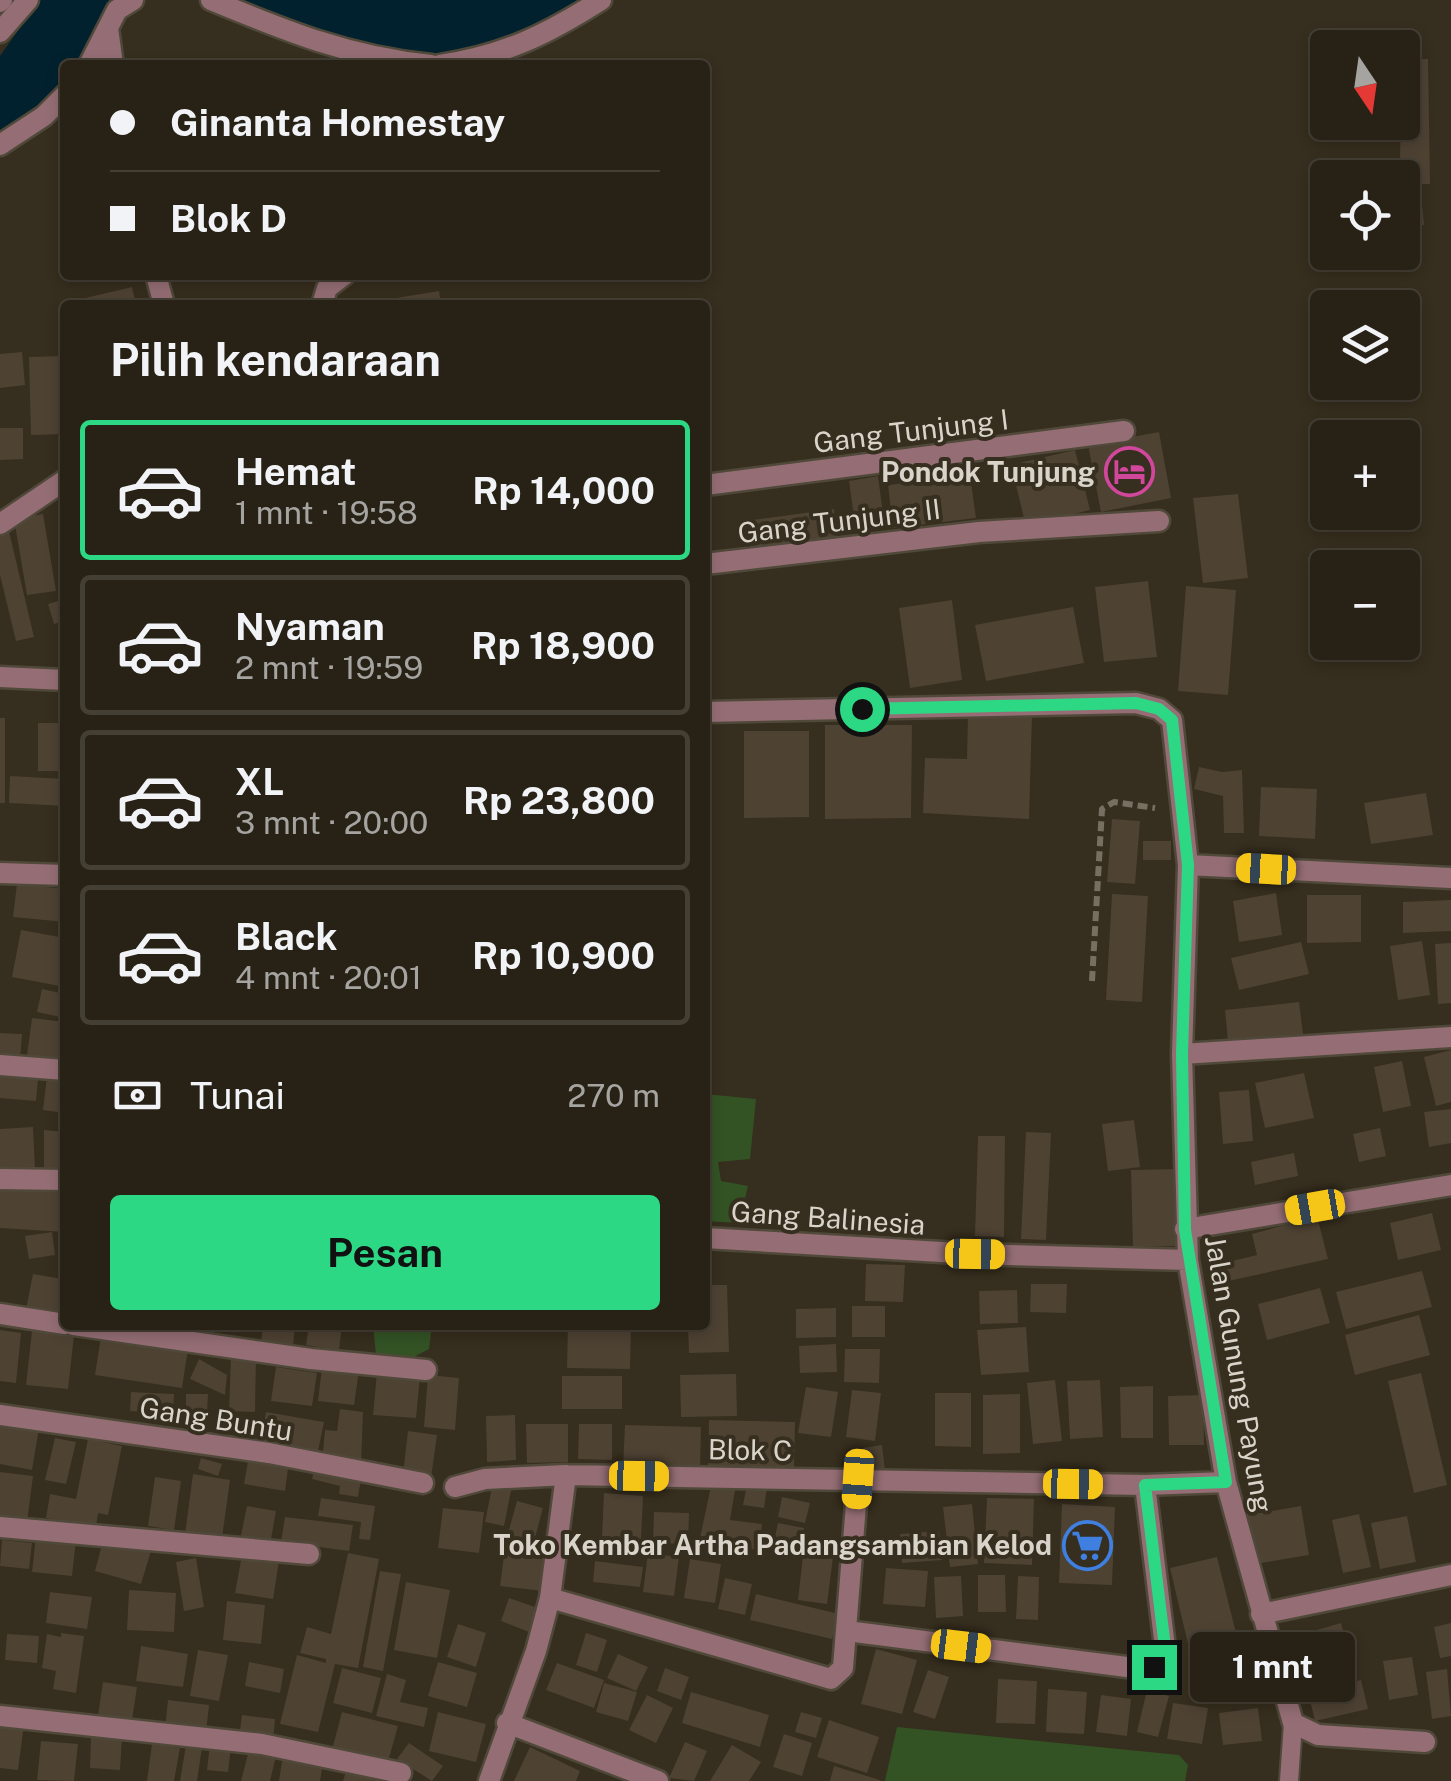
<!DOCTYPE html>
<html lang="id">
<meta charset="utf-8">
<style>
body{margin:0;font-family:"Public Sans",sans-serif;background:#302a1f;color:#f1f3f6;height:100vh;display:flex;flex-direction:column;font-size:38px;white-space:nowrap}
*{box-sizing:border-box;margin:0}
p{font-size:32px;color:#a5a4a1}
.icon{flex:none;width:55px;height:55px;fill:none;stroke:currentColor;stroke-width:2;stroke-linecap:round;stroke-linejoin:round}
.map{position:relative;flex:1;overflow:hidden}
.drawer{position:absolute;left:60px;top:300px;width:650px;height:1030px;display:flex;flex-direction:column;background:#282216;border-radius:10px;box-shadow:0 5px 15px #0003,0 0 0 2px #443f35}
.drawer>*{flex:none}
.guide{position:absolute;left:60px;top:60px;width:650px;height:220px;border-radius:10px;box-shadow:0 5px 15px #0003,0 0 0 2px #443f35;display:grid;align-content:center;height:220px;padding:0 50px;background:#282216}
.needle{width:65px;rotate:167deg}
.fabs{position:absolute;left:1310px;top:30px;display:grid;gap:20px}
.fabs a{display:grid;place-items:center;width:110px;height:110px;border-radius:10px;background:#282216;box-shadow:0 5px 15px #0003,0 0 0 2px #443f35;font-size:50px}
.end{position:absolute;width:45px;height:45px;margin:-22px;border:12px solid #2dd884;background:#111;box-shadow:0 0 0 5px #111}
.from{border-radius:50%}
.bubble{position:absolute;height:70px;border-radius:10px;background:#282216;box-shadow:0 5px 15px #0003,0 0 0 2px #443f35;font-size:32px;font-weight:700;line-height:70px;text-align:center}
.car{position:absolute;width:30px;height:60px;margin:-30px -15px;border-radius:12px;box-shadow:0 0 8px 2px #0007;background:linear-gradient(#f5c518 24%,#345 0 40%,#f5c518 0 76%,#345 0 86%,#f5c518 0)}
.guide b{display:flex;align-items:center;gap:35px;height:95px;font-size:38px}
.guide b+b{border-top:2px solid #443f35}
.guide i{width:25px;height:25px;background:#f1f3f6}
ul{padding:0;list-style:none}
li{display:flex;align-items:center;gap:30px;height:140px;margin:0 20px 15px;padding:0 30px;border:5px solid #443f35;border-radius:10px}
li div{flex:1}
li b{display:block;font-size:38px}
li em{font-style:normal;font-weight:700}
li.on{border-color:#2dd884}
li>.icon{width:90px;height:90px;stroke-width:1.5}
h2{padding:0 50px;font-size:45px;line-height:120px}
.pay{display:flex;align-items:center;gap:25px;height:110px;padding:0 50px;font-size:38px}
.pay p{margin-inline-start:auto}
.action{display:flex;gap:20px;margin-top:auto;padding:20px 50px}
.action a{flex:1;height:115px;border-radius:10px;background:#2dd884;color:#111;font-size:40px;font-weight:700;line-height:115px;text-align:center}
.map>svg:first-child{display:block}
</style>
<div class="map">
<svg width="1451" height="1781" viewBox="0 0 1451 1781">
<rect width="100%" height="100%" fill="#362e1e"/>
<path fill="#335325" d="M705,1094l51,5 -6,60 -32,3 3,19 27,5 -9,37 -34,-2z
M373,1325h59l-3,24 -17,9 -36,-3z
M897,1727l282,28 9,10 -3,16h-300z"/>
<path fill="#02212f" d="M40,0h76l-13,10 -23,55h-15v23l-65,53v-85z
M240,0h346c-27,14 -55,34 -83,43 -91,28 -179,-9 -263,-43z"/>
<path fill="#4e4233" d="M1402,59h26l2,125h-28v-6h-58l-1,-15 57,-2z
M1421,195l3,30 -22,2v-30z
M132,287l4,18h-71l-2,15 -3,-16z
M439,291l2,14h-75v-2z
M22,352l3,33 -25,3v-34z
M63,356l2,78 -34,1 -2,-78z
M0,428h23v31l-23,1z
M1159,432l12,66 -70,14 -13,-67z
M1075,450l15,60 -64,16 -15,-61z
M970,475l6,43 -83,10 -5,-43z
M878,476l7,52 -29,4 -7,-51z
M1238,494l10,84 -45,5 -10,-85z
M834,509l4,31 -82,11 -4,-31z
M43,514l13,77 -29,4 -13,-76z
M8,527l26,110 -18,4 -16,-66v-46z
M1148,581l9,76 -53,5 -9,-75z
M1186,586l50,4 -8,105 -50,-4z
M65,599v22l-11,3 -6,-20z
M952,600l10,80 -52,8 -11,-80z
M1073,607l11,56 -98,18 -11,-56z
M968,713l64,2 -3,104 -106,-6 2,-55 42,1z
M0,718h5v85h-5z
M38,723h27v48h-27z
M825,725h87l-1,93 -86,1z
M744,731h65v86l-65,1z
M1199,767l23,5 20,-2 2,63h-20l-1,-37 -29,-7z
M10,776l55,3v27l-56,-3z
M1261,787l56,2 -2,50 -56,-3z
M1426,793l7,42 -62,9 -7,-41z
M1112,819l28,2 -5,63 -28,-2z
M1143,841h28v19h-28z
M17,884l48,5v33l-52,-5z
M1276,893l6,42 -43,7 -6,-41z
M1112,894l36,2 -6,106 -36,-2z
M1307,895h54v47l-54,1z
M1451,900v31l-48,2v-31z
M21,930l44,8v49l-53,-10z
M1422,941l8,54 -32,5 -8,-54z
M1301,942l8,32 -70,16 -8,-32z
M1451,943v60l-13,1 -3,-60z
M42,989l23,5v24l-28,-6z
M1299,1002l4,32 -75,8 -3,-32z
M32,1018l33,4v46l-39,-5z
M0,1033l22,1 -2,28 -20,-1z
M1451,1050v52l-15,4 -12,-49z
M1402,1061l9,45 -28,6 -9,-45z
M0,1066l39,3 -3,32 -36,-3z
M1304,1073l10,45 -49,10 -10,-45z
M47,1076l18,2v35l-22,-3z
M1249,1090l4,51 -30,3 -4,-52z
M1451,1109v34l-22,4 -5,-35z
M1134,1120l6,47 -32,4 -6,-47z
M33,1127l2,42 -35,2v-42z
M1380,1128l6,28 -27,6 -6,-28z
M44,1130l21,2v38l-21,-2z
M1026,1132l25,1 -5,107 -25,-1z
M978,1136h27l-1,101 -29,-1z
M1294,1153l4,23 -43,9 -4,-23z
M1178,1169l2,77 -47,1 -2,-77z
M0,1185l65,3v44l-65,-4z
M1432,1213l9,37 -43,10 -8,-37z
M1317,1216l11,43 -104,23 -4,-18 37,-9 -5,-21z
M52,1232l3,23 -26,4 -4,-23z
M65,1262v57l-40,-5 8,-40 30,5 -4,-15z
M866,1264l39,1 -2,37 -38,-1z
M1422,1271l10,36 -86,22 -10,-37z
M1031,1284h36l-1,29 -36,-1z
M705,1285h22l2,67 -40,1 -1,-28h17z
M1320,1288l10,35 -63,17 -9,-36z
M1017,1290l1,33 -38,1 -1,-33z
M852,1306h33v31h-33z
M836,1308v29l-40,1v-29z
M1419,1315l11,40 -75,20 -10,-40z
M147,1325h68l-2,15 -67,-7z
M263,1325h32l-2,22 -32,-4z
M309,1325h33l-3,25 -33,-5z
M568,1325h63l-1,44 -63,-1z
M1026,1327l3,45 -48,3 -4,-45z
M0,1330l21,3 -5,50 -16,-2z
M32,1331l42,4 -6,54 -42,-4z
M101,1336l87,13 -6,39 -87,-13z
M836,1344l1,28 -37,1 -1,-27z
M845,1349h35l-1,34 -35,-1z
M231,1355l25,1 -1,56 -26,-1z
M199,1359l28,16 -2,20 -35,-16z
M276,1367l41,6 -5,33 -41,-5z
M322,1367l37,4 -5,34 -36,-4z
M377,1372l43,4 -4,42 -43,-3z
M1421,1373l26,112 -33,8 -26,-112z
M736,1374l1,42 -56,1 -1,-42z
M428,1375l31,3 -4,52 -31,-3z
M562,1376h60v33h-60z
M1055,1380l7,61 -29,3 -6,-61z
M1100,1380l3,57 -33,2 -3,-58z
M1153,1386v52h-32l-1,-51z
M806,1387l32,5 -7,45 -33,-4z
M852,1390l29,3 -6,48 -29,-4z
M131,1392l43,2 -1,20 -43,-3z
M935,1393h36v54l-36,-1z
M186,1394h22l-1,20h-21z
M1020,1394v59l-37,1v-59z
M1203,1395l1,50h-35l-1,-49z
M340,1409l23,3 -2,53 -39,-3 3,-32 12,1z
M266,1412l58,10 -7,34 -57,-10z
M515,1415l1,45 -29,2 -1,-46z
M709,1420l86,2 -1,48 -86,-2z
M0,1422l39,6 -7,42 -32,-6z
M526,1424h42v38l-41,1z
M579,1424h33v36l-34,-1z
M625,1425l76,2 -1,43 -77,-3z
M408,1431l29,4 -6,43 -28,-4z
M55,1438l21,4 -10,42 -21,-4z
M88,1439l34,7 -14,69 -10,-2 -2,13 -50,-8 4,-24 26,5z
M882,1445l3,25 -18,2 -4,-24z
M249,1455l40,6 -4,30 -41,-7z
M201,1458l21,6 -4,12 -20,-7z
M315,1465l47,8 -4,24 -19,-3 1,-8 -28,-7z
M0,1472l33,4 -6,46 -27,-4z
M193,1474l37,6 -8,58 -37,-4z
M155,1477l26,4 -7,49 -26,-4z
M712,1481l24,3 -6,36 32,4 -3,26 -60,-7z
M493,1482l19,4 -8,40 -19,-4z
M747,1484l20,3 -3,21 -21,-3z
M604,1493l39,3 -2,44 -39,-3z
M782,1497l28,6 -5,20 -27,-6z
M321,1498l54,8 -5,34 -11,-1 2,-17 -43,-6z
M987,1498l47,1 -2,66 -48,-2z
M517,1501l26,7 -10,37 -26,-8z
M972,1504l6,60 -28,3 -7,-60z
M1062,1504l53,3 -3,78 -53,-2z
M247,1506l29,5 -6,34 -30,-5z
M1301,1506l8,49 -60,10 -8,-49z
M443,1508l41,4 -5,41 -41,-5z
M654,1512l35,1 -1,31 -35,-1z
M1359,1514l12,53 -28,6 -11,-53z
M1407,1516l9,46 -36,7 -9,-46z
M285,1517l68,8 -4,26 -68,-9z
M778,1523l26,5 -6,27 -26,-5z
M939,1531l3,29 -40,3 -2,-29z
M36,1536l40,4 -4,36 -40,-4z
M104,1537l47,14 -10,33 -46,-13z
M805,1538l30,4 -8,62 -29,-4z
M2,1540l30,3 -3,26 -29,-3z
M505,1548l44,6 -6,37 -43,-5z
M348,1553l31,6 -21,109 -23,-4 -17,68 -38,-8 17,-69 29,8v-4l-26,-6 7,-26 24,7z
M648,1553l31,4 -5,39 -31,-4z
M242,1555l37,6 -6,38 -38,-6z
M1217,1557l20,80 -48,11 -19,-80z
M196,1558l8,49 -20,4 -8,-49z
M690,1559l31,5 -6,39 -31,-5z
M595,1561l48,6 -3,20 -47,-5z
M886,1568l42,3 -3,36 -42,-3z
M380,1571l21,3 -18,97 -20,-4z
M978,1575h27l1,37h-28z
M961,1576l2,40 -27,2 -2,-41z
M1018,1576l21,1 -1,43 -22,-1z
M725,1578l27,6 -7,31 -27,-6z
M406,1582l44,8 -13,68 -43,-8z
M129,1590l47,3 -2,39 -47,-2z
M50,1592l42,5 -5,32 -41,-6z
M756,1594l83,20 -7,25 -82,-19z
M509,1598l29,10 -9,24 -28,-11z
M227,1601l38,4 -4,39 -38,-4z
M1341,1623l12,44 -45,13 -12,-44z
M1451,1623v33l-11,2 -6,-31z
M458,1624l28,9 -10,34 -29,-10z
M61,1633l23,3 -8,57 -23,-4 3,-18 -14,-3 5,-34 14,3z
M586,1633l21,7 -10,32 -21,-7z
M7,1634l32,2 -2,27 -32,-3z
M141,1646l47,8 -5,33 -47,-6z
M876,1649l41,11 -15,54 -41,-10z
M198,1650l30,5 -9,46 -29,-5z
M1258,1653l6,37 -43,8 -6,-38z
M618,1654l30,13 -12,24 -29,-13z
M1412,1657l6,38 -29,5 -6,-39z
M249,1662l35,7 -4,24 -35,-7z
M438,1662l39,11 -10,34 -39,-11z
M557,1663l47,17 -10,28 -48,-18z
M342,1668l39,10 -9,35 -39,-10z
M665,1668l24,9 -8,23 -24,-9z
M1447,1669l4,47 -19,3 -6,-47z
M928,1670l21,7 -14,42 -22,-7z
M387,1674l19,6 -6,22 28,6 -4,19 -48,-11z
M998,1679l39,2 -2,43 -39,-1z
M1361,1680l7,29 -53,12 -7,-29z
M103,1682l34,5 -6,40 -34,-5z
M604,1683l33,9 -9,29 -32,-9z
M1048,1689l39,3 -3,42 -38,-2z
M1147,1690l22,6 -11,41 -21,-5z
M691,1692l78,23 -9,32 -78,-24z
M647,1695l26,13 -17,35 -27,-13z
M1101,1695l30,4 -4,37 -31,-4z
M168,1700l41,5 -3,28 -41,-5z
M1173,1703l35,5 -6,36 -35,-5z
M1258,1708l4,33 -39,4 -4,-32z
M342,1712l56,14 -11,39 -55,-15z
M438,1712l48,12 -10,38 -47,-11z
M801,1712l21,6 -6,20 -21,-6z
M242,1715l33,4 -2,22 -34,-3z
M829,1720l50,17 -12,36 -50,-16z
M0,1721l24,3 -6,46 -18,-2z
M784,1734l28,9 -10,33 -29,-9z
M91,1736l31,2 -2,32 -30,-2z
M41,1741l37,3 -4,37 -37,-1z
M685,1742l22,9 -13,30 -25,-3z
M409,1743l34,23 -11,15 -35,-22z
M152,1744l28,4 -6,33h-27z
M210,1744l21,3 -3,25 -21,-2z
M186,1745l16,3 -5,33h-17z
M732,1745l29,17 -12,19h-39z
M250,1746l27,6 -7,29h-29z
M530,1747l50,24 -4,10h-62z
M284,1749l40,7 -4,25h-41z
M349,1762l47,19h-53z
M834,1766l46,14v1h-50z"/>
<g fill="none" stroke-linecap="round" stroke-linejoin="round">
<defs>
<path id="service" d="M0,3l3,-3
M1289,1781l4,-58"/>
<path id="minor" d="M211,0c75,31 138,57 220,65
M108,28l5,37
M0,32l28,-32
M89,65l28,-55 16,-10
M440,65c65,-10 106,-30 161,-65
M0,145l44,-29 21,-21
M156,275l8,30
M322,305l5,-17 17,-13
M705,485l419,-54
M0,524l65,-44
M705,564l274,-32 180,-11
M0,677l65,3
M705,712l431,-9 23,6 13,11 16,145 -6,189 6,206 38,222 67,241 25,12 107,7
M1188,865l263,13
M0,873l65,2
M1182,1054l269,-17
M0,1065l65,5
M0,1179l65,1
M1185,1229l266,-44
M705,1238l270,16 213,6
M0,1314l65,10
M74,1325l237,34 115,11
M0,1415l269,38 154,30
M455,1487l30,-8 81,-4 579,10 81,-3
M0,1527l309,27
M550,1598l281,81 12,-11 15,-189
M1261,1614l190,-39
M847,1631l303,39 16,-15 -21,-170
M0,1716l262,28 139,29
M507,1723l151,58
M489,1781l47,-130 14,-53 16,-123"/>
</defs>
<use href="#service" stroke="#50493a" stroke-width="22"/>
<use href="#minor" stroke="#50493a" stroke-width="25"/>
<path stroke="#777062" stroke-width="6" stroke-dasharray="10 5" stroke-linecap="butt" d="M1092,981l10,-172 12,-7 41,6"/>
<use href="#service" stroke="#956e75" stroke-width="18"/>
<use href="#minor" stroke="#956e75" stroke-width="20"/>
</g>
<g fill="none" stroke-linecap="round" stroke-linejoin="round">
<path stroke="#2dd884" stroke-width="12" d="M862,709l274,-6 23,6 13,11 16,145 -6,189 3,176 41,252 -81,3 21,170 -12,12"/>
</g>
<defs>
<symbol id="hotel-ring" viewBox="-11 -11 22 22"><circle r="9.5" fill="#362e1e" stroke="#d1479c" stroke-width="1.5"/><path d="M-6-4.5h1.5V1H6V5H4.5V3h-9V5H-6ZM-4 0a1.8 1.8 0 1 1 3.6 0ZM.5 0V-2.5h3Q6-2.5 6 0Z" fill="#d1479c"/></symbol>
<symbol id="supermarket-ring" viewBox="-11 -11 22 22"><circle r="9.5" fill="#362e1e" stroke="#3f7fe0" stroke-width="1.5"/><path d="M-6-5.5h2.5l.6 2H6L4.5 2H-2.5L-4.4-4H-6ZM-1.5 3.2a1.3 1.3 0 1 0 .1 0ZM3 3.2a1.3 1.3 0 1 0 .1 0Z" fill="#3f7fe0"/></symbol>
</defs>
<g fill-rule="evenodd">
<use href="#hotel-ring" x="1102" y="444" width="55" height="55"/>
<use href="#supermarket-ring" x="1060" y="1518" width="55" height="55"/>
</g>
<g text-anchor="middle" stroke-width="8" stroke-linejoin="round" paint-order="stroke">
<g font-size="28" fill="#d9d4ca" stroke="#362e1e">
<text transform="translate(911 431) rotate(-7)" y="10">Gang Tunjung I</text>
<text transform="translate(839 521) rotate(-7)" y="10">Gang Tunjung II</text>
<text transform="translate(828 1218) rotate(4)" y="10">Gang Balinesia</text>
<text transform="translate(1239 1374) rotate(80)" y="10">Jalan Gunung Payung</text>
<text transform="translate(216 1419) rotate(9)" y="10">Gang Buntu</text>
<text transform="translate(750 1450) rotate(1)" y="10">Blok C</text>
</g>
<g font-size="28" font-weight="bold" fill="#d9d4ca" stroke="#362e1e" text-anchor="end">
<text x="1095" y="482">Pondok Tunjung</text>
<text x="1052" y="1555">Toko Kembar Artha Padangsambian Kelod</text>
</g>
</g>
</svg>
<div class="fabs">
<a><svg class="needle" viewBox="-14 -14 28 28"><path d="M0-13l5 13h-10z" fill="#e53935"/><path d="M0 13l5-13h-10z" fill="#a5a4a1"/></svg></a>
<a><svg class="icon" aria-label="locate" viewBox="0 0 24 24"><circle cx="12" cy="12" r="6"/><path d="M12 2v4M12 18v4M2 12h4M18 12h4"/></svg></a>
<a><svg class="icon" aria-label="layers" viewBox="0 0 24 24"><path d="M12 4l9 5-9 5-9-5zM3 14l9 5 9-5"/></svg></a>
<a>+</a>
<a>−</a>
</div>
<i class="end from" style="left:862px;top:709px"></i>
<i class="end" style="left:1154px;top:1667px"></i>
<div class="bubble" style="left:1190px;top:1632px;width:165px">1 mnt</div>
<i class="car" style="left:1266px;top:869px;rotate:273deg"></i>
<i class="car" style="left:1315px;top:1207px;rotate:260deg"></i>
<i class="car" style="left:975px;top:1254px;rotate:91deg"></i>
<i class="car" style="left:639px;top:1476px;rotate:91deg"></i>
<i class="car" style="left:858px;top:1479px;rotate:184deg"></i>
<i class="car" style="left:1073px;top:1484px;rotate:91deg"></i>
<i class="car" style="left:961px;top:1646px;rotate:97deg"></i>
<div class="guide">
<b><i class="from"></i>Ginanta Homestay</b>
<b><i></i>Blok D</b>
</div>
<section class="drawer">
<h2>Pilih kendaraan</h2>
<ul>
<li class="on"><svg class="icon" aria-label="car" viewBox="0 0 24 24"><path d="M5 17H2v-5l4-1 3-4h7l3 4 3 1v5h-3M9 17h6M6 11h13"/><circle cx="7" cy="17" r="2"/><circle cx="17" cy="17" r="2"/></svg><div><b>Hemat</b><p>1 mnt · 19:58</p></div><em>Rp 14,000</em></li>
<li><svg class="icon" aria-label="car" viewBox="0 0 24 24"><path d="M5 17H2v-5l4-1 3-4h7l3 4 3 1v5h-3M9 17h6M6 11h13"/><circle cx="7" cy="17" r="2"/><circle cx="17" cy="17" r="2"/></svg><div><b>Nyaman</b><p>2 mnt · 19:59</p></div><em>Rp 18,900</em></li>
<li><svg class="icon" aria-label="car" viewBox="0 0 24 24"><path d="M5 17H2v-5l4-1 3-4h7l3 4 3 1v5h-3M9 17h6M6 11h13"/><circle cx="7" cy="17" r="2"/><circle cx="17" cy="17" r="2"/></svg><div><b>XL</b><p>3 mnt · 20:00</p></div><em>Rp 23,800</em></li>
<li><svg class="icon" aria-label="car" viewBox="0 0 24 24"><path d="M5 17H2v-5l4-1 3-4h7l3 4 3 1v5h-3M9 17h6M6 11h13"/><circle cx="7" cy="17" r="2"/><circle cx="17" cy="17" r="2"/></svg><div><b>Black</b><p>4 mnt · 20:01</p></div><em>Rp 10,900</em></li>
</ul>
<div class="pay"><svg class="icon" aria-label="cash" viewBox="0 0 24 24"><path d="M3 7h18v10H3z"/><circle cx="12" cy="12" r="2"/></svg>Tunai<p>270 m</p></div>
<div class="action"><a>Pesan</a></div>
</section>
</div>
